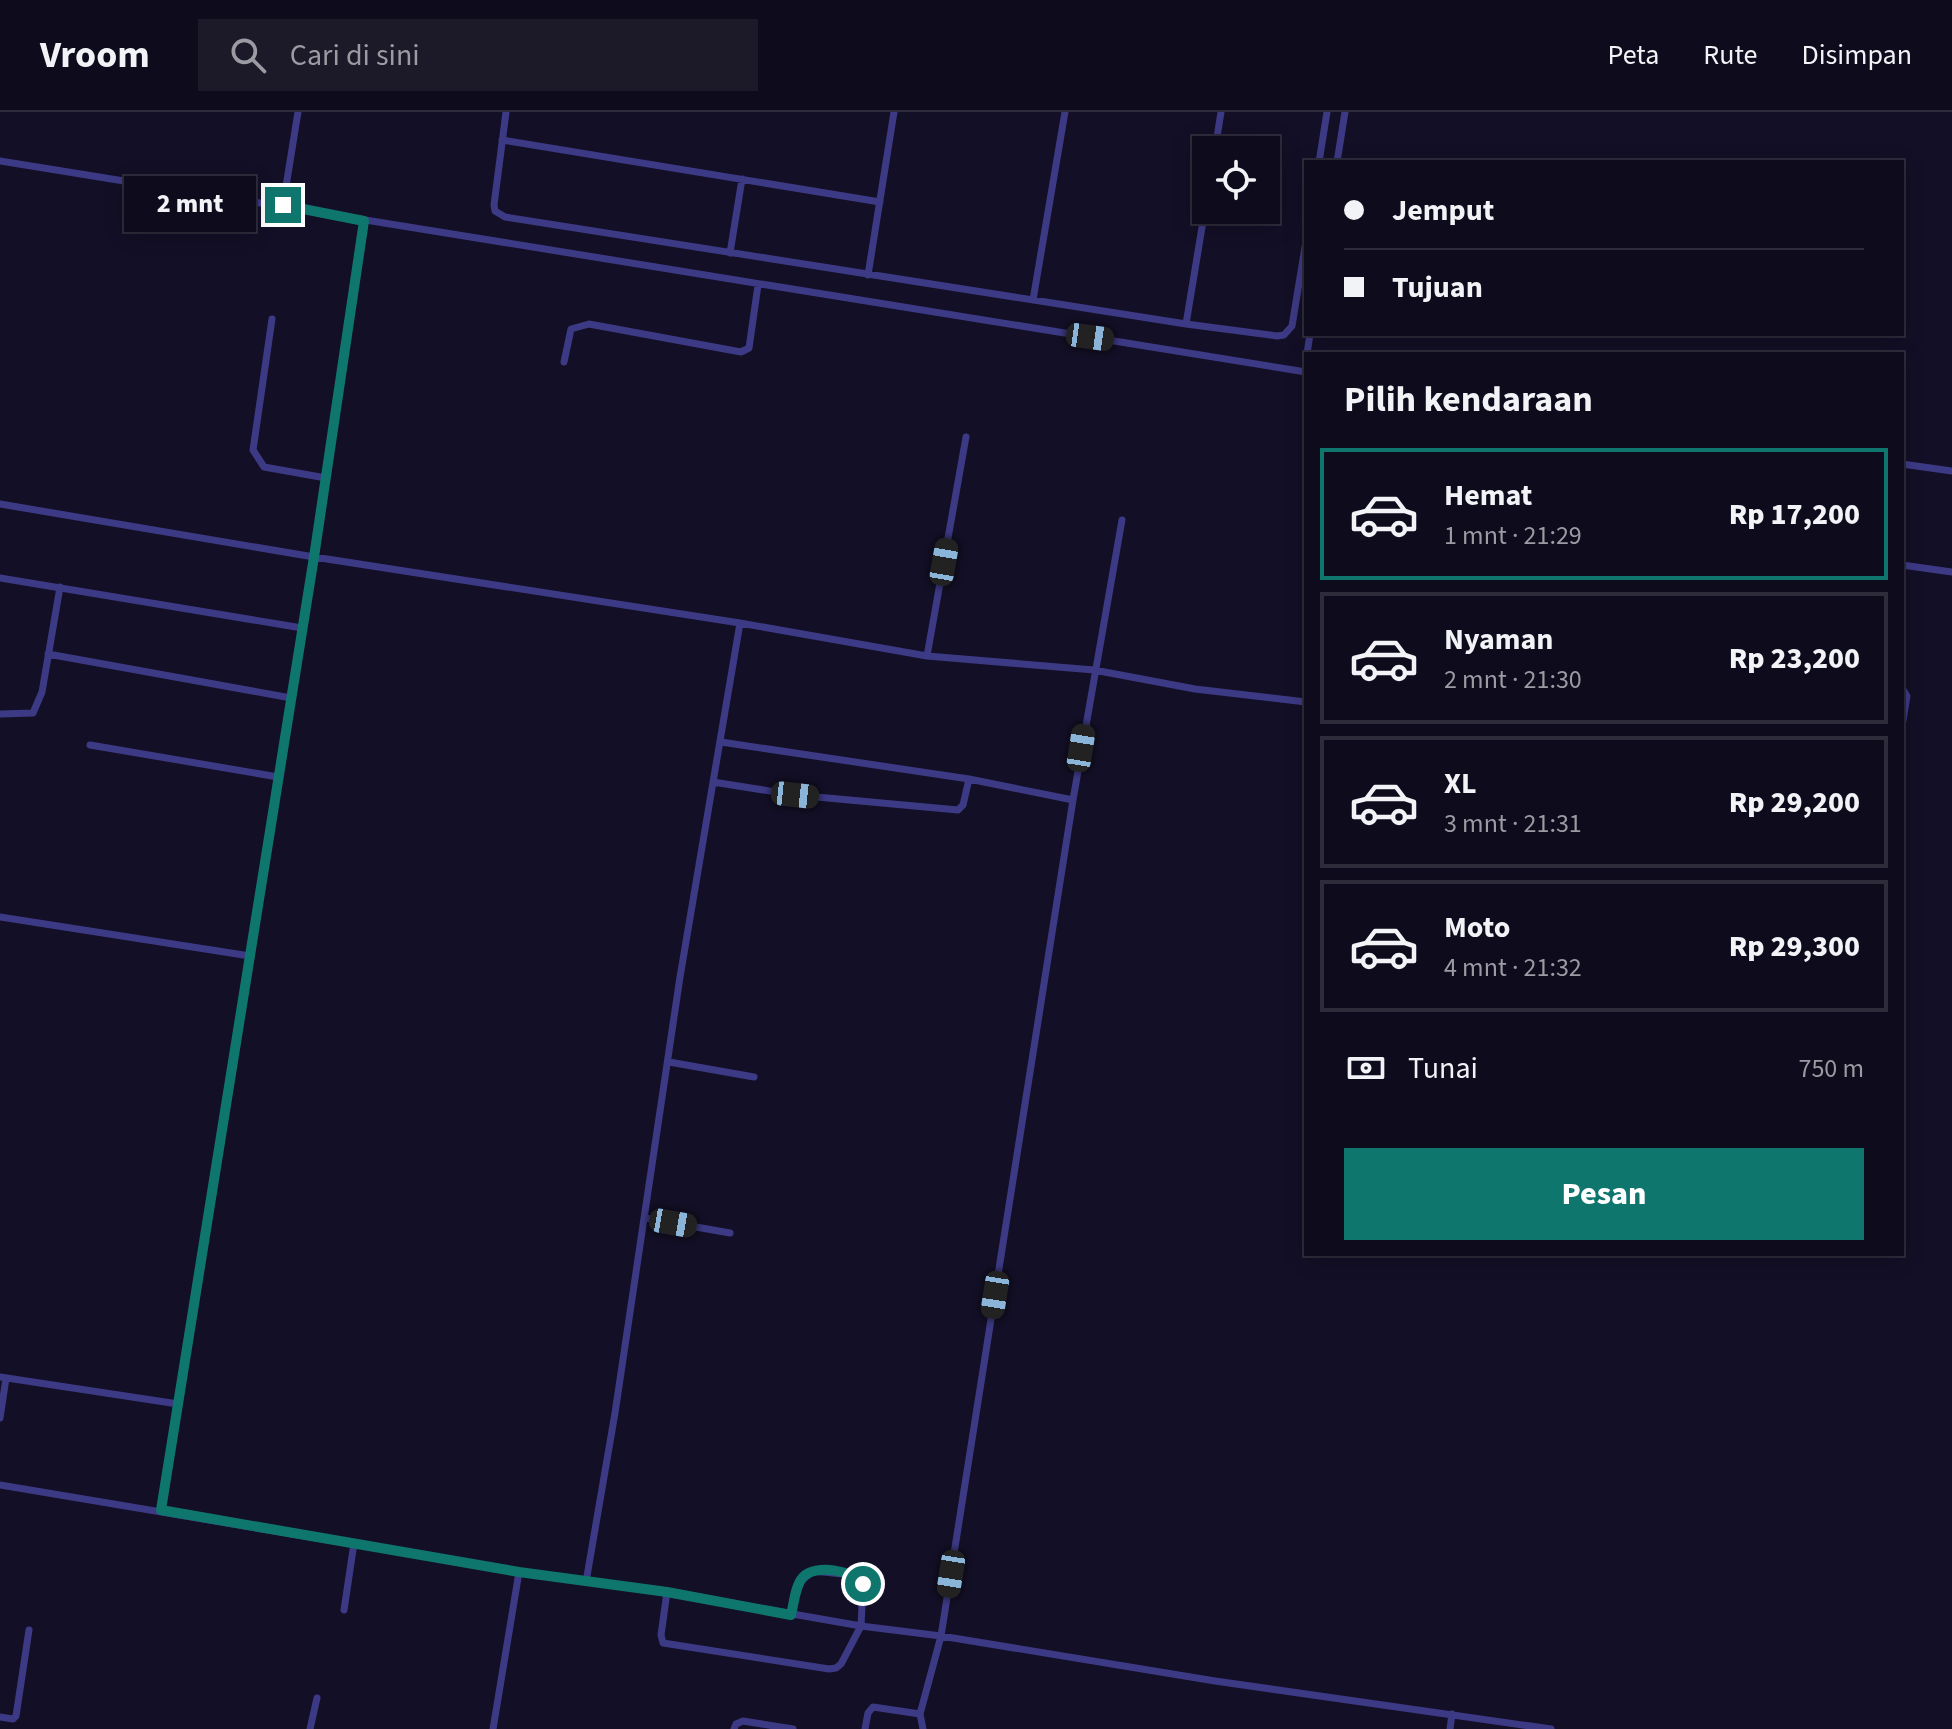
<!DOCTYPE html>
<html lang="id">
<meta charset="utf-8">
<style>
body{margin:0;font-family:"Source Sans 3",sans-serif;background:#1c1929;color:#f1f3f6;height:100vh;display:flex;flex-direction:column;font-size:30px;white-space:nowrap}
*{box-sizing:border-box;margin:0}
p{font-size:26px;color:#9b9ba3}
.icon{flex:none;width:44px;height:44px;fill:none;stroke:currentColor;stroke-width:2;stroke-linecap:round;stroke-linejoin:round}
.map{position:relative;flex:1;overflow:hidden}
.details{position:absolute;left:1304px;top:240px;width:600px;height:904px;display:flex;flex-direction:column;background:#0e0b1c;border-radius:0px;box-shadow:0 4px 20px #0003,0 0 0 2px #2e2b3b}
.details>*{flex:none}
.guide{position:absolute;left:1304px;top:48px;width:600px;height:176px;border-radius:0px;box-shadow:0 4px 20px #0003,0 0 0 2px #2e2b3b;display:grid;align-content:center;height:176px;padding:0 40px;background:#0e0b1c}
.tools{position:absolute;left:1192px;top:24px;display:grid;gap:16px}
.tools a{display:grid;place-items:center;width:88px;height:88px;border-radius:0px;background:#0e0b1c;box-shadow:0 4px 20px #0003,0 0 0 2px #2e2b3b;font-size:40px}
.end{position:absolute;width:36px;height:36px;margin:-18px;border:10px solid #0f766e;background:#fff;box-shadow:0 0 0 4px #fff}
.from{border-radius:50%}
.bubble{position:absolute;height:56px;border-radius:0px;background:#0e0b1c;box-shadow:0 4px 20px #0003,0 0 0 2px #2e2b3b;font-size:26px;font-weight:800;line-height:56px;text-align:center}
.car{position:absolute;width:24px;height:48px;margin:-24px -12px;border-radius:10px;box-shadow:0 0 6px 2px #0007;background:linear-gradient(#222 24%,#8ab4d8 0 40%,#222 0 76%,#8ab4d8 0 86%,#222 0)}
.guide b{display:flex;align-items:center;gap:28px;height:76px;font-size:30px}
.guide b+b{border-top:2px solid #2e2b3b}
.guide i{width:20px;height:20px;background:#f1f3f6}
ul{padding:0;list-style:none}
li{display:flex;align-items:center;gap:24px;height:132px;margin:0 16px 12px;padding:0 24px;border:4px solid #2e2b3b;border-radius:0px}
li div{flex:1}
li b{display:block;font-size:30px}
li em{font-style:normal;font-weight:800}
li.current{border-color:#0f766e}
li>.icon{width:72px;height:72px;stroke-width:1.5}
h2{padding:0 40px;font-size:36px;line-height:96px}
.pay{display:flex;align-items:center;gap:20px;height:88px;padding:0 40px;font-size:30px}
.pay p{margin-inline-start:auto}
.primary-button{display:flex;gap:16px;margin-top:auto;padding:16px 40px}
.primary-button a{flex:1;height:92px;border-radius:0px;background:#0f766e;color:#fff;font-size:32px;font-weight:800;line-height:92px;text-align:center}
header{display:flex;align-items:center;gap:48px;box-sizing:border-box;height:112px;padding:0 40px;background:#0e0b1c;border-bottom:2px solid #2e2b3b}
header strong{font-size:38px}
nav{display:flex;gap:44px;margin-inline-start:auto;font-size:28px}
.search{width:560px;height:72px;background:#1c1929;display:flex;align-items:center;gap:20px;box-sizing:border-box;padding:0 28px;border-radius:0px;color:#9b9ba3;font-size:30px}
.map>svg:first-child{display:block}
</style>
<header>
<strong>Vroom</strong>
<div class="search"><svg class="icon" aria-label="search" viewBox="0 0 24 24"><circle cx="10" cy="10" r="6"/><path d="M15 15l6 6"/></svg>Cari di sini</div>
<nav><a>Peta</a><a>Rute</a><a>Disimpan</a></nav>
</header>
<div class="map">
<svg width="1952" height="1617" viewBox="0 0 1952 1617">
<rect width="100%" height="100%" fill="#130f26"/>
<g fill="none" stroke-linecap="round" stroke-linejoin="round">
<path stroke="#3d3a85" stroke-width="7" d="M506,0l-12,93 1,6 10,6 681,107 91,12 7,-1 8,-9 14,-85
M502,28l378,62
M1215,38l6,-38
M0,49l1306,211
M1319,50l8,-50
M1337,50l8,-50
M283,93l15,-93
M730,141l12,-74
M868,163l26,-163
M1033,188l32,-188
M272,207l-19,131 11,17 62,11
M1186,212l20,-121
M1307,242l3,-20
M564,250l7,-33 18,-5 152,28 8,-4 9,-63
M1902,352l50,7
M0,392l314,53 426,66 187,33 167,14 101,19 111,13
M1902,453l50,7
M0,466l302,50
M48,542l243,44
M927,544l39,-219
M1902,576l5,8 -5,30
M0,602l33,-1 9,-21 18,-105
M721,630l248,37 104,21
M90,633l188,32
M713,670l82,13 163,15 5,-5 6,-26
M0,805l250,39
M669,950l85,15
M645,1106l85,15
M0,1265l178,27
M0,1306l6,-40
M0,1373l519,87 148,20 194,34 80,10 274,45 336,48
M161,1398l153,-953 50,-336
M586,1470l29,-169 65,-436 60,-354
M667,1480l-6,43 2,8 166,26 7,-1 5,-4 20,-38 2,-42 -10,-9 -40,-4 -14,12 -8,32
M344,1498l10,-67
M0,1605l13,2 3,-3 13,-86
M310,1617l7,-31
M493,1617l26,-157
M734,1617l2,-5 7,-3 50,8
M865,1617l3,-16 5,-6 47,7
M923,1617l-3,-15 21,-78 132,-836 49,-280
M1450,1617l2,-15"/>
</g>
<g fill="none" stroke-linecap="round" stroke-linejoin="round">
<path stroke="#0f766e" stroke-width="10" d="M283,93l81,16 -50,336 -153,953 358,62 148,20 124,23c3,-12 4,-29 12,-38 12,-13 50,-7 60,7"/>
</g>
</svg>
<div class="tools">
<a><svg class="icon" aria-label="locate" viewBox="0 0 24 24"><circle cx="12" cy="12" r="6"/><path d="M12 2v4M12 18v4M2 12h4M18 12h4"/></svg></a>
</div>
<i class="end from" style="left:863px;top:1472px"></i>
<i class="end" style="left:283px;top:93px"></i>
<div class="bubble" style="left:124px;top:64px;width:132px">2 mnt</div>
<i class="car" style="left:1090px;top:225px;rotate:98deg"></i>
<i class="car" style="left:944px;top:450px;rotate:10deg"></i>
<i class="car" style="left:1081px;top:636px;rotate:9deg"></i>
<i class="car" style="left:795px;top:683px;rotate:96deg"></i>
<i class="car" style="left:673px;top:1111px;rotate:100deg"></i>
<i class="car" style="left:995px;top:1183px;rotate:189deg"></i>
<i class="car" style="left:951px;top:1462px;rotate:189deg"></i>
<div class="guide">
<b><i class="from"></i>Jemput</b>
<b><i></i>Tujuan</b>
</div>
<section class="details">
<h2>Pilih kendaraan</h2>
<ul>
<li class="current"><svg class="icon" aria-label="car" viewBox="0 0 24 24"><path d="M5 17H2v-5l4-1 3-4h7l3 4 3 1v5h-3M9 17h6M6 11h13"/><circle cx="7" cy="17" r="2"/><circle cx="17" cy="17" r="2"/></svg><div><b>Hemat</b><p>1 mnt · 21:29</p></div><em>Rp 17,200</em></li>
<li><svg class="icon" aria-label="car" viewBox="0 0 24 24"><path d="M5 17H2v-5l4-1 3-4h7l3 4 3 1v5h-3M9 17h6M6 11h13"/><circle cx="7" cy="17" r="2"/><circle cx="17" cy="17" r="2"/></svg><div><b>Nyaman</b><p>2 mnt · 21:30</p></div><em>Rp 23,200</em></li>
<li><svg class="icon" aria-label="car" viewBox="0 0 24 24"><path d="M5 17H2v-5l4-1 3-4h7l3 4 3 1v5h-3M9 17h6M6 11h13"/><circle cx="7" cy="17" r="2"/><circle cx="17" cy="17" r="2"/></svg><div><b>XL</b><p>3 mnt · 21:31</p></div><em>Rp 29,200</em></li>
<li><svg class="icon" aria-label="car" viewBox="0 0 24 24"><path d="M5 17H2v-5l4-1 3-4h7l3 4 3 1v5h-3M9 17h6M6 11h13"/><circle cx="7" cy="17" r="2"/><circle cx="17" cy="17" r="2"/></svg><div><b>Moto</b><p>4 mnt · 21:32</p></div><em>Rp 29,300</em></li>
</ul>
<div class="pay"><svg class="icon" aria-label="cash" viewBox="0 0 24 24"><path d="M3 7h18v10H3z"/><circle cx="12" cy="12" r="2"/></svg>Tunai<p>750 m</p></div>
<div class="primary-button"><a>Pesan</a></div>
</section>
</div>
